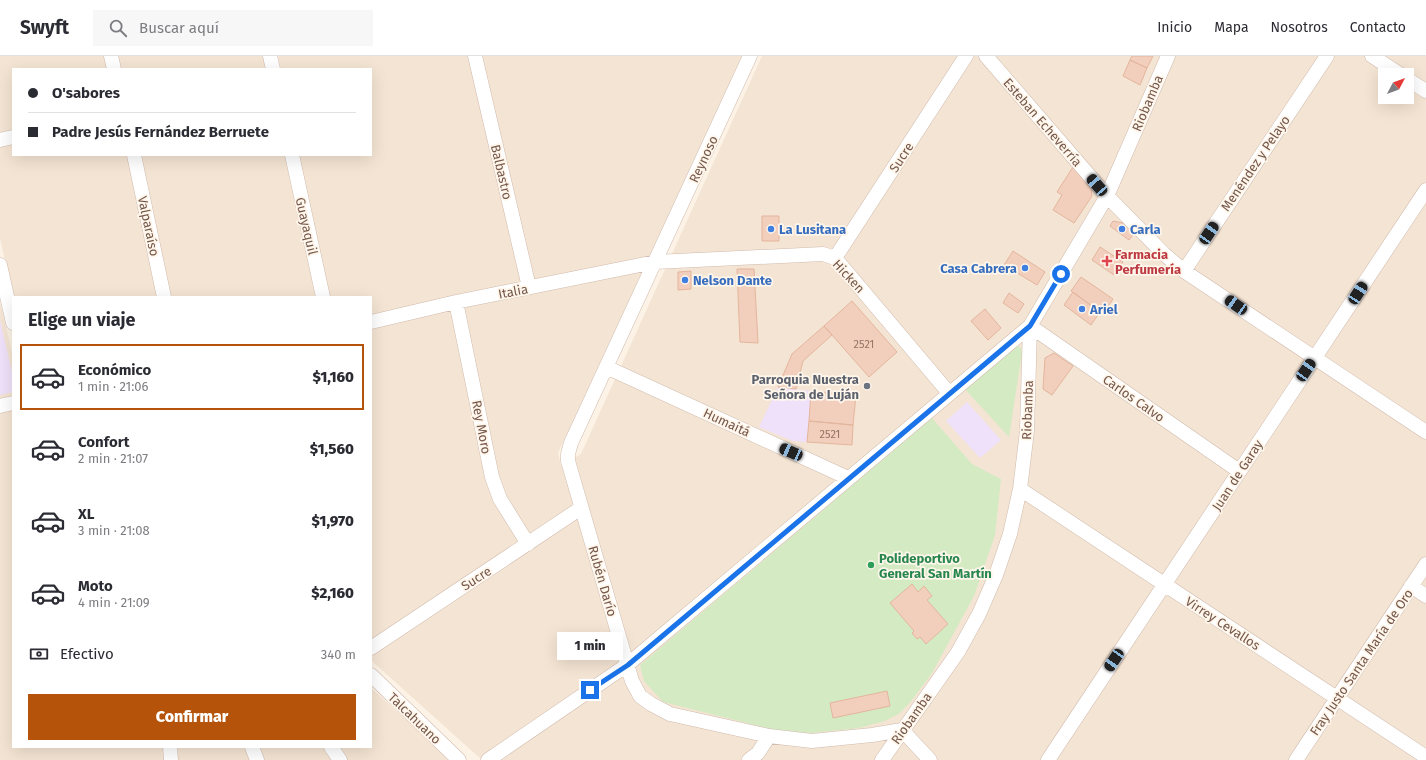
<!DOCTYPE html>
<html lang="es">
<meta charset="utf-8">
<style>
body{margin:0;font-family:"Fira Sans",sans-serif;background:#f7f7f7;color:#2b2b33;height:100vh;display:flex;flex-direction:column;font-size:15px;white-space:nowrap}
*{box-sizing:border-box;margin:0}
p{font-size:13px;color:#7c7c81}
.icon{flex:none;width:22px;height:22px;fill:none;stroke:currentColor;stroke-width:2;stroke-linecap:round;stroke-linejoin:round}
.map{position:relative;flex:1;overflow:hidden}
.sheet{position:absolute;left:12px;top:240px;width:360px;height:452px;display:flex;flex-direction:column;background:#fff;border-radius:0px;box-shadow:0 4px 16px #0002}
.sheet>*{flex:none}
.guide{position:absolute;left:12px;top:12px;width:360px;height:88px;border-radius:0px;box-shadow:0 4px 16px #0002;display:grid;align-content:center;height:88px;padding:0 16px;background:#fff}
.needle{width:26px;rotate:49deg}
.controls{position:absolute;left:1378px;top:12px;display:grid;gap:8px}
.controls a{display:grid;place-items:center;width:36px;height:36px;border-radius:0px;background:#fff;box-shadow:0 4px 16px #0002;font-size:20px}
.end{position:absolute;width:18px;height:18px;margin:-9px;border:5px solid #1a73e8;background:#fff;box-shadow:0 0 0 2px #fff}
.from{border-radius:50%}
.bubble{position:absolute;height:28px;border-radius:0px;background:#fff;box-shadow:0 4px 16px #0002;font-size:13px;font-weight:800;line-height:28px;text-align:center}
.car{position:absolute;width:12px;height:24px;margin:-12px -6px;border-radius:5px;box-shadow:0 0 3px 1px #0007;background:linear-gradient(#222 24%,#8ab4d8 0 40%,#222 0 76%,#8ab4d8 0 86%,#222 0)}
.guide b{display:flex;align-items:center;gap:14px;height:38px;font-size:15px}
.guide b+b{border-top:1px solid #e1e1e2}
.guide i{width:10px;height:10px;background:#2b2b33}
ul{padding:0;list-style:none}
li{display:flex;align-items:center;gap:12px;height:66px;margin:0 8px 6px;padding:0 8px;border:2px solid transparent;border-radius:0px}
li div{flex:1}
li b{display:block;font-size:15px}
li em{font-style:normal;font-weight:800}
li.selected{border-color:#b45309}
li>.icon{width:36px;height:36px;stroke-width:1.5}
h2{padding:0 16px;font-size:18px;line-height:48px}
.pay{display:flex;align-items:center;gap:10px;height:44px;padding:0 16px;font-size:15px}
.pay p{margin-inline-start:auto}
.button{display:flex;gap:8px;margin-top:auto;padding:8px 16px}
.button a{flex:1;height:46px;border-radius:0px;background:#b45309;color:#fff;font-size:16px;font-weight:800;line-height:46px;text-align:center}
header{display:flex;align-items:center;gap:24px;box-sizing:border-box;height:56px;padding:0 20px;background:#fff;border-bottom:1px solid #e1e1e2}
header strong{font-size:19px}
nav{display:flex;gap:22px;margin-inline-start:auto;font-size:14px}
.search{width:280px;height:36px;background:#f7f7f7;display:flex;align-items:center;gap:10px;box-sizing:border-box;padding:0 14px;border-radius:0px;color:#7c7c81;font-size:15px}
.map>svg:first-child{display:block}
</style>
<header>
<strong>Swyft</strong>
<div class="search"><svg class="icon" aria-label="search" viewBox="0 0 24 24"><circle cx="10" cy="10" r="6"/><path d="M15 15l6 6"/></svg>Buscar aquí</div>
<nav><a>Inicio</a><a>Mapa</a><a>Nosotros</a><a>Contacto</a></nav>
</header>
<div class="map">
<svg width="1426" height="704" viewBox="0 0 1426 704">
<rect width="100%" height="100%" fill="#fcf2e5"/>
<path fill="#f4e4d3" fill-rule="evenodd" d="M0,0h263l3,13h-253v86h272l32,142h-304l-13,-59z
M278,0h464l-184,397 3,13 20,-12 181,-398h664v704h-944l-109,-98 -2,-5v-360h-42l-30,-142h72v-86h-90zM1385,19h22v22h-22z
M0,246l13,55v390h358v-59l80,72h-451z"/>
<path fill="#efe1f9" d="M0,264l13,56v16l-13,3z
M778,331l33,4 -4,51 -14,-1 -34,-14z
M967,346l34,38 -21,18 -34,-37z"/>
<path fill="#d4eac3" d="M1015,288l6,4 1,5 -13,84 -47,-51z
M932,362l40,46 29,15 -6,56 -21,61 -42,77 -20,27 -12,13 -15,8 -26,7 -48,5 -36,-3 -112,-28 -19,-21 -4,-16z"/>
<path fill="#f2cfbc" stroke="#e4b59d" d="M1132,0h21l-6,12 -17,-8z
M1130,4l17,8 -7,17 -17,-9z
M1073,111l18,20 1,9 -18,27 -21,-13 9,-15 -5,-3z
M762,160h17v25h-17z
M1113,165l10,2 12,9 -6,8 -19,-14z
M1100,191l23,15 -9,13 -22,-15z
M1013,195l32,21 -8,13 -33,-20z
M737,213h17l4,74 -18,-1z
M691,215v18l-13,1v-18z
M1081,221l32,22 -10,15 -32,-23z
M1073,236l27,20 -9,13 -27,-20z
M1009,237l15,11 -6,9 -15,-10z
M852,245l45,51 -28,25 -45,-51z
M985,253l16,19 -13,12 -17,-19z
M824,270l8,9 -29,26 -7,28 -18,-2 14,-33z
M1054,297l19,13 -21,29 -9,-6 2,-31z
M811,335l45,4 -3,30 -44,-4z
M809,365l44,4 -1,20 -45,-3z
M912,528l6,8 6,-6 8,10 -5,4 21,24 -22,20 -6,-7 -3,2 -5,-6 2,-2 -24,-28z
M887,635l3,15 -57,12 -3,-15z"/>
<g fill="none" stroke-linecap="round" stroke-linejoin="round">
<defs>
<path id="minor" d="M111,0l3,13
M270,0l3,13
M475,0l54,231
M750,0l-179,387 -3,11v7l64,220 8,15 11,8 19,10 99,22 43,5 60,-6 30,-5
M986,0l121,140 57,58 20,17 242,161
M1372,0l29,19
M1407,23l19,12
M0,84l13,-3
M134,99l30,142
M292,99l31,142
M835,202l131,-202
M0,209l13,58
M1184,215l143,-215
M456,246l36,175 8,22 28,45
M371,266l85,-20 199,-40 168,-8 12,4 114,135
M1030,270l209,145
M606,311l242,111
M0,350l13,-3
M1020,433l406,268
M1411,530l15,10
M371,592l210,-140
M371,619l88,85
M902,674l28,30
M170,691l1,13
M252,691l5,13
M331,691l9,13
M488,704l139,-95 403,-339
M749,704l9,-7 11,-17
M882,704l76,-108 21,-38 17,-39 14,-41 10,-45 7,-58 3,-105 77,-130 61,-140
M1048,704l378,-570
M1296,704l130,-196"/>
</defs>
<use href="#minor" stroke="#d0bbae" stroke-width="15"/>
<use href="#minor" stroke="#fff" stroke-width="14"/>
</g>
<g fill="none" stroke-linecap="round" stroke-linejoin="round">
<path stroke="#1a73e8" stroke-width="5" d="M590,634l38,-25 402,-339 31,-52"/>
</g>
<g fill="#3f7fe0" stroke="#fff6eb" stroke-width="1.5">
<circle cx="771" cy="173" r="4"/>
<circle cx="1122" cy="173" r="4"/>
<circle cx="1025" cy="212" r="4"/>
<circle cx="685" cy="224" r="4"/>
<circle cx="1082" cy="253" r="4"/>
</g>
<path fill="#e0444e" stroke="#fff6eb" stroke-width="1.5" d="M1105 199h4v4h4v4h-4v4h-4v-4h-4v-4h4z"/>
<circle fill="#6b7280" stroke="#fff6eb" stroke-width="1.5" cx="867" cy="330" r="4"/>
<circle fill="#2e9e5b" stroke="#fff6eb" stroke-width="1.5" cx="871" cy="509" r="4"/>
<g text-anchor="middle" stroke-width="3.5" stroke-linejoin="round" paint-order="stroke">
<g font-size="11" fill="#947566">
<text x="864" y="292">2521</text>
<text x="830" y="382">2521</text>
</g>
<g font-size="13" fill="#75574a" stroke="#fff6eb">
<text transform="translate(1147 47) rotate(-67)" y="5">Riobamba</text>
<text transform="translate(1043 66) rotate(49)" y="5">Esteban Echeverría</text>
<text transform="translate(901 101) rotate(-57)" y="5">Sucre</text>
<text transform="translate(703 103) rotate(-65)" y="5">Reynoso</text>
<text transform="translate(1255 107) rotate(-56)" y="5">Menéndez y Pelayo</text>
<text transform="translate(502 116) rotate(77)" y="5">Balbastro</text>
<text transform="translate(149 170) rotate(78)" y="5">Valparaíso</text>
<text transform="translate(307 170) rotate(77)" y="5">Guayaquil</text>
<text transform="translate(849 220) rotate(47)" y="5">Hicken</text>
<text transform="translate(513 235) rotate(-11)" y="5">Italia</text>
<text transform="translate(1134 342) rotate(35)" y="5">Carlos Calvo</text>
<text transform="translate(1027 354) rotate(-88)" y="5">Riobamba</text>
<text transform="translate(727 366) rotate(25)" y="5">Humaitá</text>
<text transform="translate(482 371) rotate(79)" y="5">Rey Moro</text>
<text transform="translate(1237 419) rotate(-57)" y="5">Juan de Garay</text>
<text transform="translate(476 522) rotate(-33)" y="5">Sucre</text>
<text transform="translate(603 525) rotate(74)" y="5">Rubén Darío</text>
<text transform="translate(1223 567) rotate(33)" y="5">Virrey Cevallos</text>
<text transform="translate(1361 606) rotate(-56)" y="5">Fray Justo Santa María de Oro</text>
<text transform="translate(415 662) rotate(44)" y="5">Talcahuano</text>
<text transform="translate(911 662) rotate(-55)" y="5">Riobamba</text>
</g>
<g font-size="13" font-weight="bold" fill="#366cbe" stroke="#fff6eb" text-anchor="start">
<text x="779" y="178">La Lusitana</text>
<text x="1130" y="178">Carla</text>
<text x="1017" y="217" text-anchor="end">Casa Cabrera</text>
<text x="693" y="229">Nelson Dante</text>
<text x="1090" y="258">Ariel</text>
</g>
<g font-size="13" font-weight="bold" fill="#be3a42" stroke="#fff6eb" text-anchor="start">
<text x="1115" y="203">Farmacia<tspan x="1115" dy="15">Perfumería</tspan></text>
</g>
<g font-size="13" font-weight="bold" fill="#5b616d" stroke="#fff6eb" text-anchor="end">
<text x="859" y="328">Parroquia Nuestra<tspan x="859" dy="15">Señora de Luján</tspan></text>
</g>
<g font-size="13" font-weight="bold" fill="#27864d" stroke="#fff6eb" text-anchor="start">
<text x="879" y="507">Polideportivo<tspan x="879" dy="15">General San Martín</tspan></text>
</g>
</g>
</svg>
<div class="controls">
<a><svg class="needle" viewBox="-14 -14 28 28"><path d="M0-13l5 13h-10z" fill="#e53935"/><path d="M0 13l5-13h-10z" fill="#7c7c81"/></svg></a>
</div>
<i class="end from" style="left:1061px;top:218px"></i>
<i class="end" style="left:590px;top:634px"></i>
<div class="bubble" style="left:557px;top:576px;width:66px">1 min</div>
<i class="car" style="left:1097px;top:129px;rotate:319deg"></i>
<i class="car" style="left:1209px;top:177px;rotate:34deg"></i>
<i class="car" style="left:1358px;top:237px;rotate:33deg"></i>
<i class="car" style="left:1236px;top:249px;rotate:304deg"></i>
<i class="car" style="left:1306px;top:314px;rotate:34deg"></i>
<i class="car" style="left:791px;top:396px;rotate:294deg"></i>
<i class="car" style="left:1114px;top:604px;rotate:214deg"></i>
<div class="guide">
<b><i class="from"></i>O'sabores</b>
<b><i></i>Padre Jesús Fernández Berruete</b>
</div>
<section class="sheet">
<h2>Elige un viaje</h2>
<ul>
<li class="selected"><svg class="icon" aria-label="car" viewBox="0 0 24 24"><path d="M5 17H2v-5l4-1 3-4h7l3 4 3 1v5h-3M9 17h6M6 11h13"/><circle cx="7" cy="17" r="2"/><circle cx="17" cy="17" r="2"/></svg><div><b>Económico</b><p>1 min · 21:06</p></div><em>$1,160</em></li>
<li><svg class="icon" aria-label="car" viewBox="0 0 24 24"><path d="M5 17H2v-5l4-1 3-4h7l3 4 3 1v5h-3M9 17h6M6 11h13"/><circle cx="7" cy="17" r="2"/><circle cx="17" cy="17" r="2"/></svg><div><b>Confort</b><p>2 min · 21:07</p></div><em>$1,560</em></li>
<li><svg class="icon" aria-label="car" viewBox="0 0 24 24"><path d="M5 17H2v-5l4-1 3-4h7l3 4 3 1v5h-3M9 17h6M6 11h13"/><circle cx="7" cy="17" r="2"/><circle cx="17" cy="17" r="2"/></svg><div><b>XL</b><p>3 min · 21:08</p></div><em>$1,970</em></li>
<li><svg class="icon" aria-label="car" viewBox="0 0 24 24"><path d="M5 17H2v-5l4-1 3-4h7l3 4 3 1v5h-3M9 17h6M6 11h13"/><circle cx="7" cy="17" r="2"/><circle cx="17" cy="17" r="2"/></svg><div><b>Moto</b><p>4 min · 21:09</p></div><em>$2,160</em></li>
</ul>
<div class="pay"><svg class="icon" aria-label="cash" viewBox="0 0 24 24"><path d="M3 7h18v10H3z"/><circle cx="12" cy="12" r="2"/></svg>Efectivo<p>340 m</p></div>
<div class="button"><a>Confirmar</a></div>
</section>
</div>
